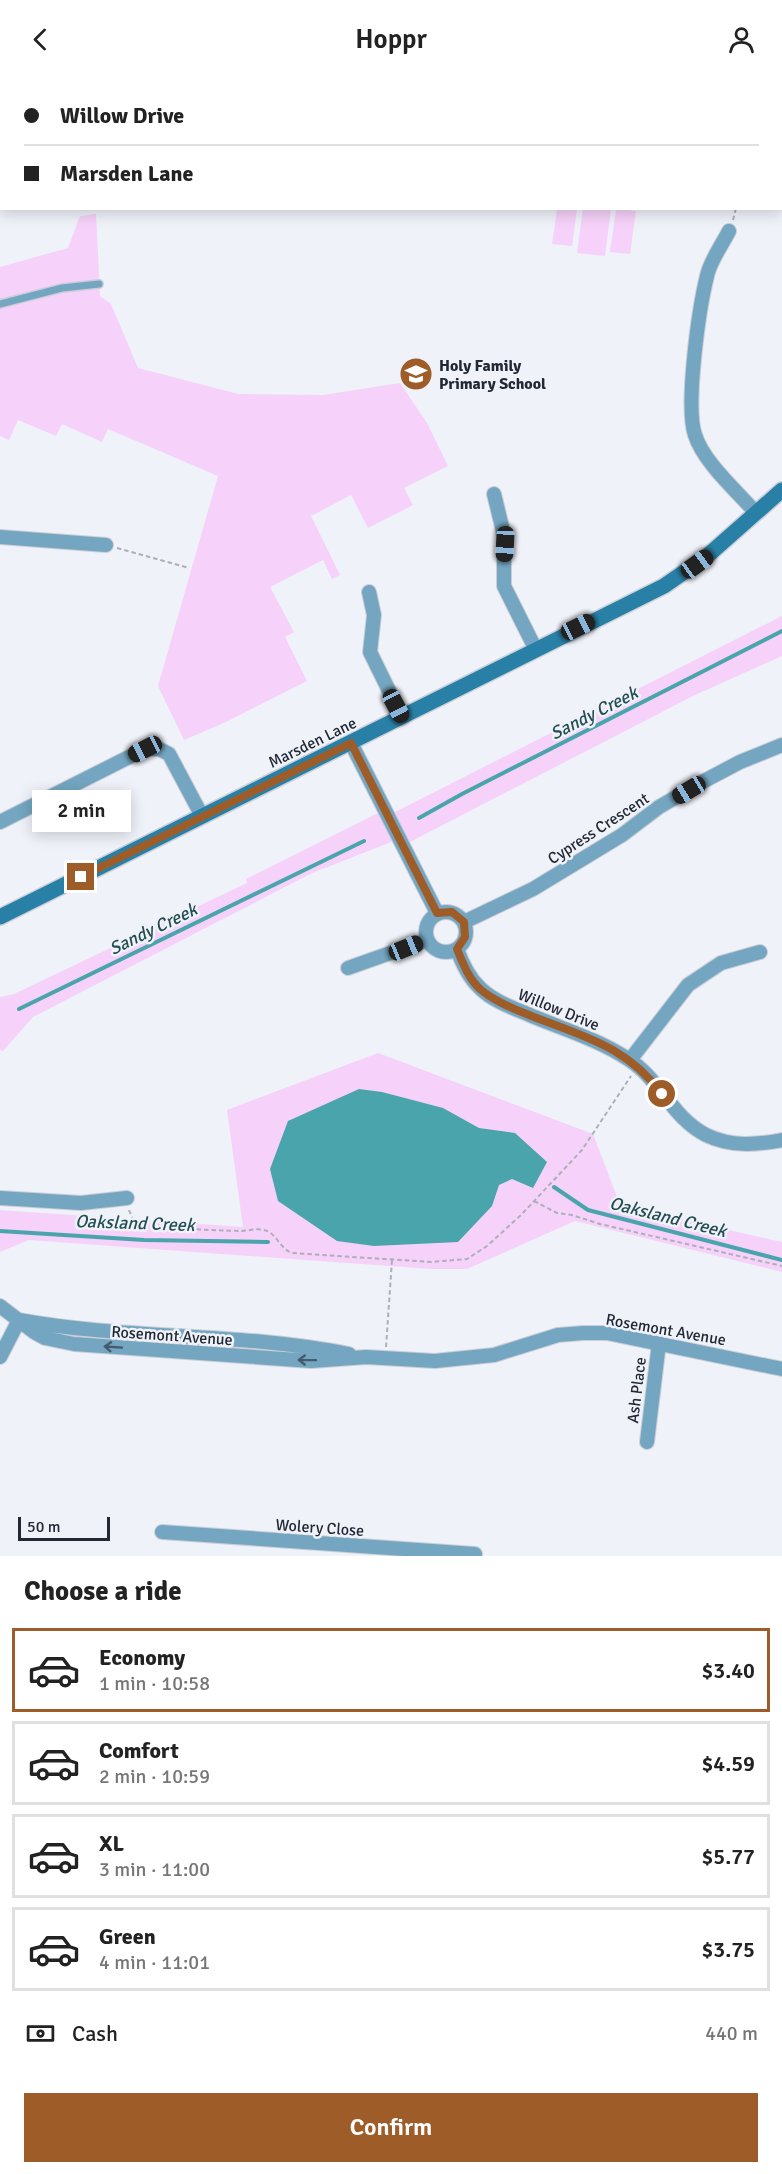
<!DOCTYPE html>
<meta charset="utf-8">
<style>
body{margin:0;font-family:Signika,sans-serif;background:#f6f6f6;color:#222;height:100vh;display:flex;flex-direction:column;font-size:22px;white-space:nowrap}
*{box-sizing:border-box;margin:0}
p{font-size:20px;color:#767676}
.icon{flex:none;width:33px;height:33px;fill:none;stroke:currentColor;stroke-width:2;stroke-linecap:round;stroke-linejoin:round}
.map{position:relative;height:1478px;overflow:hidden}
.sheet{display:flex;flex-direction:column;background:#fff;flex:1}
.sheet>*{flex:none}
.hud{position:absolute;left:0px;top:0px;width:783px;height:132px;box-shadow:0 3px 15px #0003;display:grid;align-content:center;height:132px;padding:0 24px;background:#fff}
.scale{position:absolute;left:18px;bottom:15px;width:92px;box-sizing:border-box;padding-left:6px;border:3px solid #222935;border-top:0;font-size:16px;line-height:21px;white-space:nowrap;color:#222935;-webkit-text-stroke:4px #eff2f9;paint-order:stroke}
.end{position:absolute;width:27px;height:27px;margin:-14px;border:8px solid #9e5c28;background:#fff;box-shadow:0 0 0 3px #fff}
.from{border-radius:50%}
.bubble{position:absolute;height:42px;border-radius:0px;background:#fff;box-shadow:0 3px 15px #0003;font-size:20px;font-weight:600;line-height:42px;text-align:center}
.car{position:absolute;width:18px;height:36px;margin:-18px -9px;border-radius:8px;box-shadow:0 0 4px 2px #0007;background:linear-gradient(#222 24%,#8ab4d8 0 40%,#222 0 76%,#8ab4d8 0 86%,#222 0)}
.hud b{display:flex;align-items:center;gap:21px;height:57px;font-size:22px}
.hud b+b{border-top:2px solid #e0e0e0}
.hud i{width:15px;height:15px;background:#222}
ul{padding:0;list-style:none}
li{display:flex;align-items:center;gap:18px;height:84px;margin:0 12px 9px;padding:0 12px;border:3px solid #e0e0e0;border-radius:0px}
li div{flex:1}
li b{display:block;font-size:22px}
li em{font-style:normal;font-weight:600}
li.on{border-color:#9e5c28}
li>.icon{width:54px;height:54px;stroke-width:1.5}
h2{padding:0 24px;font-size:27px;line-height:72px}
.pay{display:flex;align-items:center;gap:15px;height:66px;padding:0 24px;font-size:22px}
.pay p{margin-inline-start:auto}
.primary-button{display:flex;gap:12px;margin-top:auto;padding:12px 24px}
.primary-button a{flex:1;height:69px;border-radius:0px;background:#9e5c28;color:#fff;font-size:24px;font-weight:600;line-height:69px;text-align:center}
header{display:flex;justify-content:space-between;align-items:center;height:78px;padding:0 24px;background:#fff;font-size:27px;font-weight:600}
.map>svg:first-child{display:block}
</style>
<header><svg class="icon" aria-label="back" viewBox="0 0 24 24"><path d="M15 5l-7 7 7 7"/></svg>Hoppr<svg class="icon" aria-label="person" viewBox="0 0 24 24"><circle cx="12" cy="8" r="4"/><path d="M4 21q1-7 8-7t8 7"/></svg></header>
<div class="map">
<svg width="782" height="1478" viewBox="0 0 782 1478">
<rect width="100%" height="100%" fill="#eff2f9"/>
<path fill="#f6d1f9" d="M583,130l28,1 -6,47 -28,-3z
M557,131h20l-5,37 -20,-2z
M616,131l20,2 -6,43 -20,-2z
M96,136l4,82 11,8 27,64 100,26 85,1 77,-12 27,40 21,43 -44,22 9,17 -45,23 -17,-33 -40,21 29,59 -8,4 -9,-19 -53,27 24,45 -9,5 22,44 -81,41 -42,18 -26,-54 60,-210 -110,-47 -6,13 -40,-18 -6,12 -38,-16 -9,20 -9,-4v-169l68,-19 12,-32z
M782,538v40l-87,39 -293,151 -3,-7 -87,34 -279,144 -30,34 -3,-1v-53l14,-3 233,-111 -1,-4 138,-69 3,6z
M378,975l215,81 27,71 162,37v30l-207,-51 -108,48h-36l-402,-29 -29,12v-42l243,17 -16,-117z"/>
<path fill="#49a5ab" d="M359,1011l23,3 61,16 36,20 36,5 32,29 -14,26 -21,-9 -13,6 -7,21 -34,36 -84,4 -37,-5 -59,-40 -8,-32 18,-48z"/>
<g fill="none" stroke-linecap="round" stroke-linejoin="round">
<path stroke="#49a5ab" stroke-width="4" d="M419,740l43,-24 320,-163
M19,931l345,-168
M554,1109l34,23 194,50
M0,1153l144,9 124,2"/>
<defs>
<path id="service" d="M0,226l62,-16 37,-4"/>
<path id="minor" d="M158,0v2
M0,96h1
M729,153c-7,14 -19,30 -22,45 -8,32 -22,130 -12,159 9,28 42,56 61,78
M494,416l10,41v51l31,62
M0,459l106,8
M369,514l5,23 -4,37 32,65
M351,665l86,170
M0,744l145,-73h14l10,5 33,62
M426 854a20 20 0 1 1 40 0a20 20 0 1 1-40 0Z
M464,844l69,-33 89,-54 37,-28 45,-26 36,-19 42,-17
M457,871c5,14 11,28 23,39 14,14 34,20 52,28 32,13 67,24 96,43 32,20 43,58 78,76 25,12 50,10 76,5
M348,890l79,-28
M630,982l58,-75 33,-22 39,-11
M0,1120l81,5 46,-5
M0,1228l34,26 11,6 29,6 237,17 55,-4 69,4 59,-6 64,-20 25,-2h24l175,36
M19,1242c109,20 222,12 330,34
M0,1279l19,-37
M647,1364l12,-99
M162,1454l313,22"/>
<path id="secondary" d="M0,839l664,-331 42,-29 76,-67"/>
</defs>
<use href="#service" stroke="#caced6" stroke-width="10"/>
<use href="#minor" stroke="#caced6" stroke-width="16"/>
<use href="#secondary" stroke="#caced6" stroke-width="18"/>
<path stroke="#acb0b9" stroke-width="2" stroke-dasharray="4.5 3" stroke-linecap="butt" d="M782,43v-1
M733,142l3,-12
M117,470l72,20
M534,1123l23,12 15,2 28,9 182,42
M129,1132l4,10c30,9 75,10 107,11 8,0 16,-3 24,-1 13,3 15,18 28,23l139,9 36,-3 20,-13 34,-31 61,-65 49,-74
M386,1269l6,-87"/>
<use href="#service" stroke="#74a6c1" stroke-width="7"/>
<use href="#minor" stroke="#74a6c1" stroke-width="14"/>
<use href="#secondary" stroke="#2980a7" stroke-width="15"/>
</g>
<defs><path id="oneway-shaft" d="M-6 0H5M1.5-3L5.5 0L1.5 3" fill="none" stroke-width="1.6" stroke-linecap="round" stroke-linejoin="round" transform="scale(1.5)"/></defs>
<g stroke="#435b6d">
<use href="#oneway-shaft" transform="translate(113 1269) rotate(-176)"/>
<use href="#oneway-shaft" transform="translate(307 1282) rotate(-179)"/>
</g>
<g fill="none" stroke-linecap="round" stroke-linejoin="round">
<path stroke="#9e5c28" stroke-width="8" d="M81,799l270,-134 86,170 15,-1 12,10 1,15 -8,12c6,14 11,29 23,40 14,12 32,19 49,26 53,21 98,31 133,79"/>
</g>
<defs>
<symbol id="school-disc" viewBox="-11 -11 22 22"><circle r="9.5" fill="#9e5c28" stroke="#eff2f9"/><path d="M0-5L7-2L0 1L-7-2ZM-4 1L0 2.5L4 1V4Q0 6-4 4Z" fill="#fff"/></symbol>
</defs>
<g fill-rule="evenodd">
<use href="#school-disc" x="397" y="277" width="38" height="38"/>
</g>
<g text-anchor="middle" stroke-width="5" stroke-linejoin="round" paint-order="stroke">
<g font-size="16" font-weight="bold" fill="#222935" stroke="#eff2f9" text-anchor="start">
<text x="439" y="293">Holy Family<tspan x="439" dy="18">Primary School</tspan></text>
</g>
<g font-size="16" fill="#222935" stroke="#eff2f9">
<text transform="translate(312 664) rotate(-26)" y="6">Marsden Lane</text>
<text transform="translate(598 750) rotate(-33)" y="6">Cypress Crescent</text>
<text transform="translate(559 931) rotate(22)" y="6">Willow Drive</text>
<text transform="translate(666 1251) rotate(10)" y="6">Rosemont Avenue</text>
<text transform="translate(172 1257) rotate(4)" y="6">Rosemont Avenue</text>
<text transform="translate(636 1312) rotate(-83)" y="6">Ash Place</text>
<text transform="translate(320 1449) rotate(4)" y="6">Wolery Close</text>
</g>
<g font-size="18" font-style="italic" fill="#244e51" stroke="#eff2f9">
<text transform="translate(594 635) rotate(-27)" y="6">Sandy Creek</text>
<text transform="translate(153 851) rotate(-26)" y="6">Sandy Creek</text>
<text transform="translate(668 1139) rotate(14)" y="6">Oaksland Creek</text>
<text transform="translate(135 1145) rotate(2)" y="6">Oaksland Creek</text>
</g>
</g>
</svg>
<div class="scale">50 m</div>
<i class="end from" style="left:662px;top:1016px"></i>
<i class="end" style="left:81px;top:799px"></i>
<div class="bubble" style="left:32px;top:712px;width:99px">2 min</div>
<i class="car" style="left:505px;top:466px;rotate:183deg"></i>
<i class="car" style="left:697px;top:486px;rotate:54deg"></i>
<i class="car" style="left:578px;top:549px;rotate:64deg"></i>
<i class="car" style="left:396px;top:628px;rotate:152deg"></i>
<i class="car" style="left:145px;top:671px;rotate:243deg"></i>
<i class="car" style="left:689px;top:712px;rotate:239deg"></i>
<i class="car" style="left:406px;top:870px;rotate:68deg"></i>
<div class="hud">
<b><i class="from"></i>Willow Drive</b>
<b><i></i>Marsden Lane</b>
</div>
</div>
<section class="sheet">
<h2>Choose a ride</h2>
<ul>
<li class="on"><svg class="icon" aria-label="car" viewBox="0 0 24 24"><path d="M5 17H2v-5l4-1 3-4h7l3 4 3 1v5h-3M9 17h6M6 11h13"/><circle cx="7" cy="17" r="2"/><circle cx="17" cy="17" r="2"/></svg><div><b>Economy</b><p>1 min · 10:58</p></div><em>$3.40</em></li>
<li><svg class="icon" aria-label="car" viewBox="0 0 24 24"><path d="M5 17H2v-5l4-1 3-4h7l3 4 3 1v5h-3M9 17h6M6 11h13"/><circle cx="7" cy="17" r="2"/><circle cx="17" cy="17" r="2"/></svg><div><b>Comfort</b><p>2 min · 10:59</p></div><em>$4.59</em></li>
<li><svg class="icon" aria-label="car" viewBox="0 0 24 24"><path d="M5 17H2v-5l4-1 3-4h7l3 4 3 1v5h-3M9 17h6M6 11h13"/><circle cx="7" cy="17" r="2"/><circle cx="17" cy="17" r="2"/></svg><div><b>XL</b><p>3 min · 11:00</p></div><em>$5.77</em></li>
<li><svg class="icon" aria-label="car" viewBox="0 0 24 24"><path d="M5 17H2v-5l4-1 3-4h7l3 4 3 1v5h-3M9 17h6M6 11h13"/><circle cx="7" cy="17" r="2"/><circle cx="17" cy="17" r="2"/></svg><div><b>Green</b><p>4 min · 11:01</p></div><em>$3.75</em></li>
</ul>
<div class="pay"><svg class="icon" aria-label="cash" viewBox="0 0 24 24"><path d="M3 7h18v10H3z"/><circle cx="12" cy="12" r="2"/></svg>Cash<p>440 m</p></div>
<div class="primary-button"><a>Confirm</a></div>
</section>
